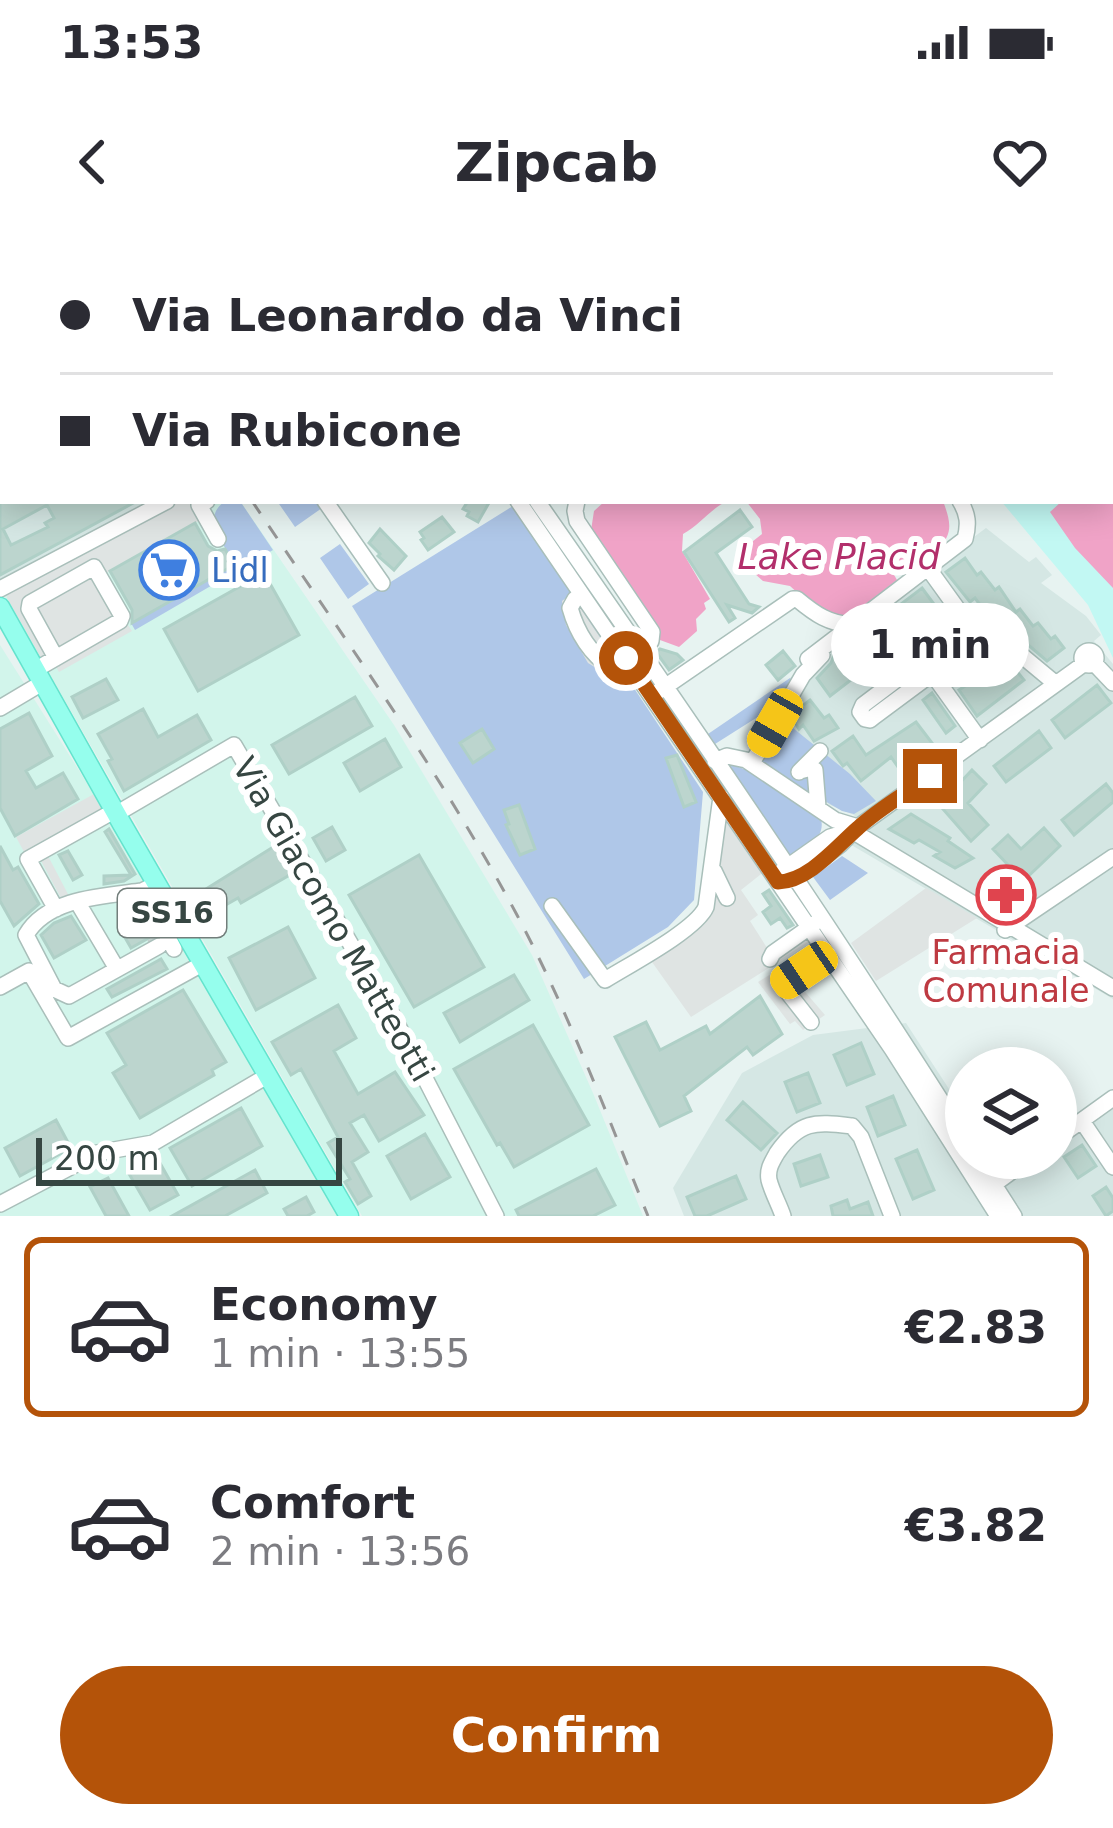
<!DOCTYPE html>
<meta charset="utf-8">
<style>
body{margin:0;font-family:"DejaVu Sans",sans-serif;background:#f2f2f3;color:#2b2b33;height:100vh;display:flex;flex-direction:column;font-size:45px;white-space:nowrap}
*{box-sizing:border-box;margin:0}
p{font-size:39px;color:#7c7c81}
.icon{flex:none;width:66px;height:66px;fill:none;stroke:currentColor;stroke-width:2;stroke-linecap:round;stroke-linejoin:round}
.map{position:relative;height:976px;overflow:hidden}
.sheet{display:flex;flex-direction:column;background:#fff;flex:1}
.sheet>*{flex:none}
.guide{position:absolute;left:0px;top:0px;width:1113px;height:264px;box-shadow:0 6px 30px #0003;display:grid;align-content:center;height:264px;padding:0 60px;background:#fff}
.tools{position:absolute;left:945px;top:807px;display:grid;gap:24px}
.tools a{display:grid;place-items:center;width:132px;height:132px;border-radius:50%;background:#fff;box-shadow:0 6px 30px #0003;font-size:60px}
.scale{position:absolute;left:36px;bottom:30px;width:306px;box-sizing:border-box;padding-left:12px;border:6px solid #364642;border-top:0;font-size:33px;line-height:42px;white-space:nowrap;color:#364642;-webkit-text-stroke:9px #fff;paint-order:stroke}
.end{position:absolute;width:54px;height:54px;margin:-27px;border:15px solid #b45309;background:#fff;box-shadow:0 0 0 6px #fff}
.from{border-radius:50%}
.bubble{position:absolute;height:84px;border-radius:42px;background:#fff;box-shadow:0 6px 30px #0003;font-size:39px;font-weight:700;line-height:84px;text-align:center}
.car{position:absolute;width:36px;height:72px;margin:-36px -18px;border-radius:15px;box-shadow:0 0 9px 3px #0007;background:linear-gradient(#f5c518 24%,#345 0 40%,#f5c518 0 76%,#345 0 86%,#f5c518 0)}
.guide b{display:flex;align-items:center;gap:42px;height:114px;font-size:45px}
.guide b+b{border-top:3px solid #e1e1e2}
.guide i{width:30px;height:30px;background:#2b2b33}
ul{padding:21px 0 0;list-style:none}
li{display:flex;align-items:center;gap:36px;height:180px;margin:0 24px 18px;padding:0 36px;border:6px solid transparent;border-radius:18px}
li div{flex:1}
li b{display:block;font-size:45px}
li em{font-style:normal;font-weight:700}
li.on{border-color:#b45309}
li>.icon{width:108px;height:108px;stroke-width:1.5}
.action{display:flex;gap:24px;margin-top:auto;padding:24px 60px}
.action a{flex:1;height:138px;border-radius:72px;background:#b45309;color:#fff;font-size:48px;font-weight:700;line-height:138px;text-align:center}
.status{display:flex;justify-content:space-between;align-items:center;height:84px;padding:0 60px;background:#fff;direction:ltr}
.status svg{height:33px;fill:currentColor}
header{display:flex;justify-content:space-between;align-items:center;height:156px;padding:0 60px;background:#fff;font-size:54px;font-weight:700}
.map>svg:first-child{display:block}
</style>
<div class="status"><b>13:53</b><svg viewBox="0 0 49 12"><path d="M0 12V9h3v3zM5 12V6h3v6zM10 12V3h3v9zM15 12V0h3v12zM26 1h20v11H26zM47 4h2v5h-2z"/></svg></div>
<header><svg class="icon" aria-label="back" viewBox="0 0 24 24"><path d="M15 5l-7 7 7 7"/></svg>Zipcab<svg class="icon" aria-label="heart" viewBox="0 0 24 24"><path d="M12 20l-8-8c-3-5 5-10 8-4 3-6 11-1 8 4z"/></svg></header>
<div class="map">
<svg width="1113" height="976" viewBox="0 0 1113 976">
<rect width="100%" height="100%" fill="#e7f3f1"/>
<path fill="#d5e7e4" d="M94,0h243l2,3h-243z
M3,70v191h157l-160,84v-273z
M986,288l43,34 7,-5 16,18 -11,8 45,33 15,19 -7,6 19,23v335l-265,-156 18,-14 -12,-14 -24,-10 -72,-43 42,-72 -10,-12 33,-28z
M906,783l60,92v43h28l9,12 17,-12h36v-26l57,-42v126h-429l-11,-28 69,-115 71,-38z"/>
<path fill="#d2f5eb" d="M171,261h69l154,224 138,230 61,138 50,123h-281l-358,-621z
M0,405l114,181 226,390h-340z"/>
<path fill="#afc7e8" d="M225,261h15l33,49 -138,80 -4,-7 104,-58c-11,-22 -35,-46 -10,-64z
M277,261h40l5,7 -27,19z
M513,266l190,286 -9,108 -26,27 -84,52 -232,-373z
M340,304l29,40 -21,15 -28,-41z
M790,438l6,7 -7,12 -74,47 -7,-10z
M783,480l67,54 26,27 -22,13 -12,-3 -84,-49z
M724,522l23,8 73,46c8,21 -13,31 -28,43z
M842,616l26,17 -38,27 -17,-23z"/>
<path fill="#c2f8f3" d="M1001,261h59l53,60v97l-25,-53z"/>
<path fill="#dfe4e3" d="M171,261h26l5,18 -106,60 36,52 -73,41 -4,-7 -14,-7 -34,-60v-5z
M571,354l57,85 -7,4 -33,-20 -22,-38 -4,-24z
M94,554l16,27 -63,33 23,44 -7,4 -23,-43 -10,4 -14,-26z
M714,562l51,69 -24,19 17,25 -8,6 19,30 34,-21 7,12 -119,75 -44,-62 50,-39 8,-22z
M926,648l51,30 -101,63 -25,-38z
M796,719l14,19 -10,8 25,29 -22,15 -8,-9 -5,3 -32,-42z"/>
<path fill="#f0a3c7" d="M805,0h308v348l-38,-40 -25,-36 12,-11h48v-258h-303z
M605,261h123c-16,6 -28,24 -45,33l-1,17 28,48 -6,4 2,6 -10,10 1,12 -18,16 -19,-7 -70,-103 4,-26z
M746,261h197c7,19 12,34 -7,48l2,3 -33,22 -5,-6 -7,5 4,7 -40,31 -16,9 -20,-6 -31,-28 -27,-5 -17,-15 -3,-17 19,-15 -2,-15z"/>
<path fill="#bcd5ce" stroke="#afd0c7" stroke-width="3" fill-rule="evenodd" d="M0,261h137l-137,74zM47,265l7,13 -9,5 3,4 -37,18 -8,-16z
M468,261h22l-12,21 -11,-6 2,-4 -6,-3z
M740,270l12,17 -36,26 33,51 10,3 -7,6 -25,-8 8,13 -6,4 -45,-70z
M442,277l12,15 -26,18 -7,-10 3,-2 -4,-6z
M195,283l13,23 9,5 8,-2 9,16 -102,58v-13l-22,-39z
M380,289l26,27 -12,14 -16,-14 2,-2 -11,-11z
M965,318l12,17 4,-3 14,18 4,-3 17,25 4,-3 13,17 5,-3 13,16 4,-3 9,12 -17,13 -56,-48h-5l-11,-15 -5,4 -24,-30z
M264,333l35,62 -101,56 -34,-62z
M922,348l17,23 -59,42 2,3 -52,40 -13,-18 14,-15 3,-8z
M660,409l17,5 6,6 -14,10 -13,-18z
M783,411l12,15 -17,14 -12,-15z
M1007,419l17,21 -47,36 -18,-26z
M106,439l12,21 -35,18 -11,-21z
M1097,445l14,18 -46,35 -13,-18z
M932,453l23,33 -9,7 -23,-33z
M355,457l17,29 -83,48 -17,-29z
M810,460l14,18 5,-3 9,13 -24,13 -11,-16 -4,4 -7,-11 5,-8z
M143,469l15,28 39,-22 14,25 -87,51 -16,-30 4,-2 -14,-25z
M29,473l23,43 -26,15 10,17 27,-15 15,26 -63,37 -15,-28v-79z
M916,482l16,21 -34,24 -7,-10 -30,24 -14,-18 -4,3 -11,-15 21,-15 13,19z
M482,489l12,20 -21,14 -13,-20z
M1039,491l12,17 -45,34 -12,-16z
M385,499l16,28 -41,24 -16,-28z
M677,515l19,47 -12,5 -18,-49z
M972,530l14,14 -18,19 20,22 -17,16 -36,-41 17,-15 3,3z
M1106,544l7,9v9l-39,33 -12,-15z
M519,565l16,44 -15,6 -14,-30 3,-1 -5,-14z
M911,574l39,24 -2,3 25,17 -18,10 -21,-12 6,-4 -21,-12 -5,3 -25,-14z
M332,587l13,23 -19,11 -13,-23z
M1044,588l16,18 -43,41 8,6 -15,9 -23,-14 22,-22 -16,-17 15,-14 13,14z
M109,589l26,45 -11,7 -20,3v-8l27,-1 -26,-43z
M278,604l17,28 -54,31 -3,-5 -37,21 -11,-20z
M0,606l13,24 5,-3 21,37 -25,22 -14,-25z
M68,611l14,24 -9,5 -14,-25z
M419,615l65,112 -70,40 -65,-112z
M769,650l24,35 -6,3 -7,-10 -9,6 -8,-12 8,-6 -8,-12z
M71,676l15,24 -32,18 -13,-23 13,-12z
M130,681l7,7 11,-1 7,4 -1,4 -23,13 -12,-21z
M288,687l27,51 -59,32 -27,-52z
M161,719l6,10 -55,28 -5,-8z
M514,735l15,25 -69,42 -16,-29z
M183,750l43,72 -14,8 2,5 -74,43 -27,-45 13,-8 -19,-32z
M760,756l22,38 -29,21 -6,-8 -63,49 7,15 -31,15 -45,-89 31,-15 14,28 46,-24 4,8z
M338,765l18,33 -22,13 24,43 37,-22 29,43 -45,26 -15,-26 -14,8 18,29 -16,10 19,34 -13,8 -13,-22 5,-3 -22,-36 10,-6 -37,-68 -10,6 -19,-33z
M533,785l56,100 -75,42 -14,-24 -3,2 -43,-76z
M861,803l13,31 -27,11 -13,-30z
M808,833l12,30 -23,9 -12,-30z
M893,856l12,29 -27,11 -11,-29z
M743,862l34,31 -16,17 -34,-30z
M241,868l21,38 -70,40 -22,-38z
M56,880l15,28 -51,28 -15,-28z
M425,894l25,43 -39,22 -24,-43z
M1082,905l14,21 -18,12 -14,-21z
M917,910l17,40 -21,9 -17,-40z
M820,915l8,22 -27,9 -7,-22z
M156,916l22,39 -28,15 -22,-38z
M596,929l19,36 -22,11h-74l-3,-6z
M255,930l12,23 -42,23h-53z
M736,936l10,23 -39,17h-12l-8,-19z
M108,938l21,38h-23l-16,-29z
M1106,947l7,11v13l-7,5 -13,-20z
M306,957l8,15 -7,4h-19l-4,-7z
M847,960l3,9 18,-7 5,14h-40l-2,-10z"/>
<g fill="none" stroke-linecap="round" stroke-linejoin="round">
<path stroke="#c4d0ce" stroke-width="15" stroke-dasharray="15 8" stroke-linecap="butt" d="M142,677l16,27"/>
<defs>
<path id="minor" d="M7,0l2,3
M350,0l2,3
M65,3l4,-3
M88,3l5,-3
M308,3l5,-3
M0,45l3,-2
M0,64l3,-2
M0,234l3,-2
M207,261l-8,4 19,34
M325,261l57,82
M518,261l374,548 106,167
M537,261c147,211 292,422 429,639
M577,261l-2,10 2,10 75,111 -1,9 -40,27c-20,-14 -34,-35 -41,-60l5,-9 7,-4
M933,335l36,50
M0,349l167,-88
M979,383l7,7 -2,5 -109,81 -5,4 -5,-1 -5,-7 3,-7 106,-80z
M986,390h5l65,54
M1082 418a7 7 0 1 1 14 0a7 7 0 1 1-14 0Z
M808,419l157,-120c4,-15 3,-25 -5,-38
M1094,423l19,20
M929,429l51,71
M35,430l85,-49 2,-5 -28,-49 -64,36 -1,6 27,49
M659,451l134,-92h4c18,15 32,25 56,26
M0,468l42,-25
M715,521l12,-5 19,4 89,60 23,7
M752,523l51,-88 19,-20
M800,531l11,-3 4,2 3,37
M799,532l21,-21
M116,574l118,-69 160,273 102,198
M854,592l259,156
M783,630l47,-33 20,-6
M714,631l13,27
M788,641l8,-3 45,-34 17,-17 227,-164
M78,663l39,66
M552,666l53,74c24,-15 91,-50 101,-73l15,-110
M56,669l-28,-50 86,-48
M142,677l-7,-13 7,-13 6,-3
M158,680l-16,-29c-39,5 -95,7 -116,44l28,54 15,7 90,-50
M1005,690l108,-73
M166,694l8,15
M770,719l3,-6 41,-29
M0,747l29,-16 39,67 134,-74
M811,782l-29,-37 46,-31
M1082,881l31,46
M1056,899l57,-41
M977,918l37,58
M989,948l41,-30
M0,964l97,-51 56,-10 114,-67
M783,976c-4,-12 -11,-24 -14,-36 -2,-11 3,-18 8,-27 23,-33 38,-31 75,-27l9,11 31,79"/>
<path id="major" d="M0,367l122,217 227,392"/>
</defs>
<use href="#minor" stroke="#a9bfba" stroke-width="18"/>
<use href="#major" stroke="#64e3cd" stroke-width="21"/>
<use href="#minor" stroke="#fff" stroke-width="15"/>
<use href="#major" stroke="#95feed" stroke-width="18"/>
<path stroke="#969696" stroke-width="3" stroke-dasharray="15 15" stroke-linecap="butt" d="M87,0l2,3
M252,261c91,136 188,270 265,414 51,96 90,200 131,301"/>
</g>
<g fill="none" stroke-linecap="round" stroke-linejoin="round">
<path stroke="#b45309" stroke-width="15" d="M626,418l152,224c31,-1 58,-35 80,-54 22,-20 49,-35 72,-52"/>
</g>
<defs>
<symbol id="supermarket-ring" viewBox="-11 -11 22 22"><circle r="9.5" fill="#fff" stroke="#3f7fe0" stroke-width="1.5"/><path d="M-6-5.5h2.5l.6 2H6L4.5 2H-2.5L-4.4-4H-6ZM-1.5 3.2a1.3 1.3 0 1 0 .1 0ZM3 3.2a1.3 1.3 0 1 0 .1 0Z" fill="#3f7fe0"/></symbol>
<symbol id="pharmacy-ring" viewBox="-11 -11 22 22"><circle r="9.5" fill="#fff" stroke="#e0444e" stroke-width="1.5"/><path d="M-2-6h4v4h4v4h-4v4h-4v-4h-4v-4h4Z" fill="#e0444e"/></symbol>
</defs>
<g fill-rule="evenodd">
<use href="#supermarket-ring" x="136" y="297" width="66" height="66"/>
<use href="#pharmacy-ring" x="973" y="622" width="66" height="66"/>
</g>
<g text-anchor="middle" stroke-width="12" stroke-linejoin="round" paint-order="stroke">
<rect fill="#fff" stroke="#727e7b" stroke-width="3" x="118" y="649" width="108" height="48" rx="9"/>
<g font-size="30" font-weight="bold" fill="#364642">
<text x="172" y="683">SS16</text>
</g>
<g font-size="33" fill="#366cbe" stroke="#fff" text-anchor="start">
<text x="211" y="342">Lidl</text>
</g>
<g font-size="33" fill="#364642" stroke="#fff">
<text transform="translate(334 679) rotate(60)" y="12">Via Giacomo Matteotti</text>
</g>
<g font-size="33" fill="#be3a42" stroke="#fff">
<text x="1006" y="724">Farmacia<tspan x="1006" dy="38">Comunale</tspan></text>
</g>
<g font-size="36" font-style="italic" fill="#b22f6b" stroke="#fff">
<text x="839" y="329">Lake Placid</text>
</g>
</g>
</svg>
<div class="tools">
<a><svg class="icon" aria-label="layers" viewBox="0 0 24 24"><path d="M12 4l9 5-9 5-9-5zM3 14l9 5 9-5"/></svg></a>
</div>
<div class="scale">200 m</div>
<i class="end from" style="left:626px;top:418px"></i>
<i class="end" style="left:930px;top:536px"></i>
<div class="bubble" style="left:831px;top:363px;width:198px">1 min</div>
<i class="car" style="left:775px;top:483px;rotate:210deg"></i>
<i class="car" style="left:804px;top:730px;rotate:236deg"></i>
<div class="guide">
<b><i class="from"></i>Via Leonardo da Vinci</b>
<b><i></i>Via Rubicone</b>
</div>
</div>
<section class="sheet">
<ul>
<li class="on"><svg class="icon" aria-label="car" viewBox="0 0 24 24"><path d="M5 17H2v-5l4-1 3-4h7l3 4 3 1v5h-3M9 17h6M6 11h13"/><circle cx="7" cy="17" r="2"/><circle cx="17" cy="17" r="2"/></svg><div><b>Economy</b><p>1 min · 13:55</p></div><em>€2.83</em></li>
<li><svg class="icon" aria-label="car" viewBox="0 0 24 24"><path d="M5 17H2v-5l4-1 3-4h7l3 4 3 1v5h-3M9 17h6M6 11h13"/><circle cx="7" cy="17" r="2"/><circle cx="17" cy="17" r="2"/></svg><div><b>Comfort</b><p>2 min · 13:56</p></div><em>€3.82</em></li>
</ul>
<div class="action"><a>Confirm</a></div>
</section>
